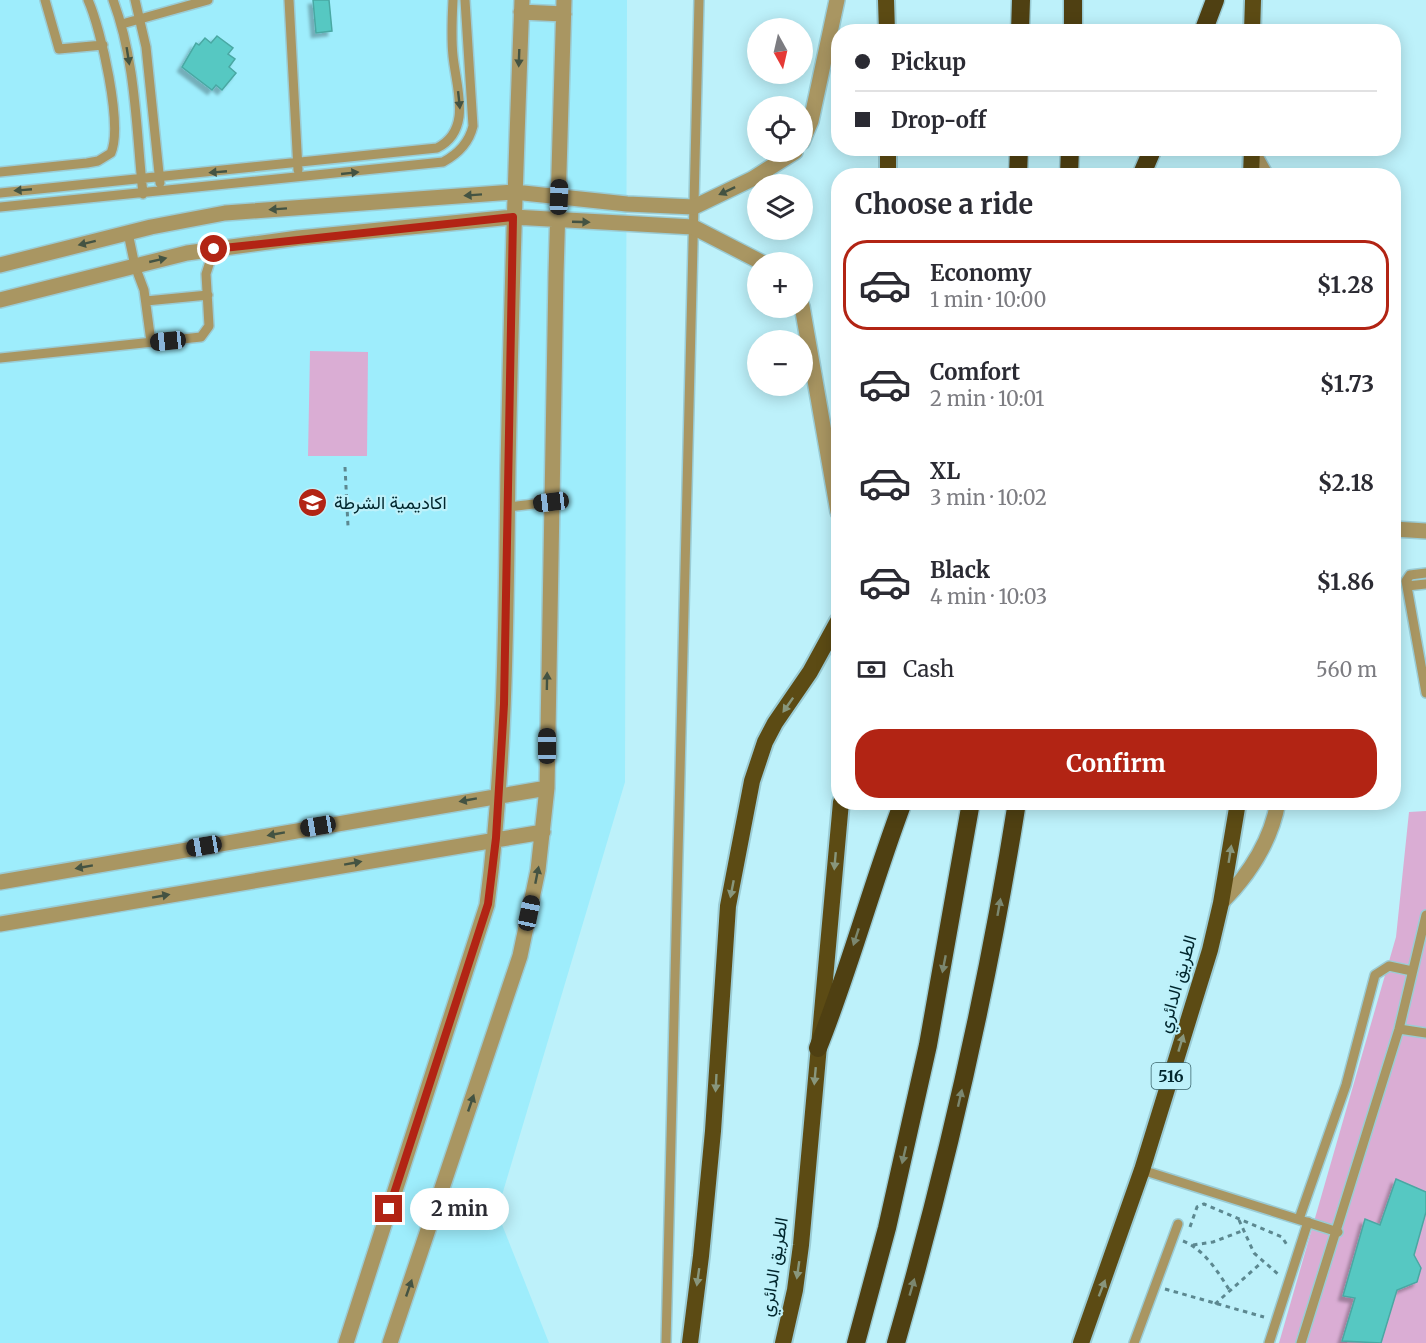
<!DOCTYPE html>
<meta charset="utf-8">
<style>
body{margin:0;font-family:Merriweather,Vazirmatn,serif;background:#f2f2f3;color:#2b2b33;height:100vh;display:flex;flex-direction:column;font-size:22px;white-space:nowrap}
*{box-sizing:border-box;margin:0}
p{font-size:20px;color:#7c7c81}
.icon{flex:none;width:33px;height:33px;fill:none;stroke:currentColor;stroke-width:2;stroke-linecap:round;stroke-linejoin:round}
.map{position:relative;flex:1;overflow:hidden}
.panel{position:absolute;left:831px;top:168px;width:570px;height:642px;display:flex;flex-direction:column;background:#fff;border-radius:24px;box-shadow:0 3px 15px #0003}
.panel>*{flex:none}
.guide{position:absolute;left:831px;top:24px;width:570px;height:132px;border-radius:24px;box-shadow:0 3px 15px #0003;display:grid;align-content:center;height:132px;padding:0 24px;background:#fff}
.needle{width:39px;rotate:172deg}
.fabs{position:absolute;left:747px;top:18px;display:grid;gap:12px}
.fabs a{display:grid;place-items:center;width:66px;height:66px;border-radius:50%;background:#fff;box-shadow:0 3px 15px #0003;font-size:30px}
.end{position:absolute;width:27px;height:27px;margin:-14px;border:8px solid #b22414;background:#fff;box-shadow:0 0 0 3px #fff}
.from{border-radius:50%}
.bubble{position:absolute;height:42px;border-radius:21px;background:#fff;box-shadow:0 3px 15px #0003;font-size:20px;font-weight:700;line-height:42px;text-align:center}
.car{position:absolute;width:18px;height:36px;margin:-18px -9px;border-radius:8px;box-shadow:0 0 4px 2px #0007;background:linear-gradient(#222 24%,#8ab4d8 0 40%,#222 0 76%,#8ab4d8 0 86%,#222 0)}
.guide b{display:flex;align-items:center;gap:21px;height:57px;font-size:22px}
.guide b+b{border-top:2px solid #e1e1e2}
.guide i{width:15px;height:15px;background:#2b2b33}
ul{padding:0;list-style:none}
li{display:flex;align-items:center;gap:18px;height:90px;margin:0 12px 9px;padding:0 12px;border:3px solid transparent;border-radius:24px}
li div{flex:1}
li b{display:block;font-size:22px}
li em{font-style:normal;font-weight:700}
li.on{border-color:#b22414}
li>.icon{width:54px;height:54px;stroke-width:1.5}
h2{padding:0 24px;font-size:27px;line-height:72px}
.pay{display:flex;align-items:center;gap:15px;height:66px;padding:0 24px;font-size:22px}
.pay p{margin-inline-start:auto}
.button{display:flex;gap:12px;margin-top:auto;padding:12px 24px}
.button a{flex:1;height:69px;border-radius:24px;background:#b22414;color:#fff;font-size:24px;font-weight:700;line-height:69px;text-align:center}
.map>svg:first-child{display:block}
</style>
<div class="map">
<svg width="1426" height="1343" viewBox="0 0 1426 1343">
<defs>
<filter id="shadow"><feDropShadow dx="-4.5" dy="4.5" stdDeviation="1.5" flood-color="#0004"/></filter>
</defs>
<rect width="100%" height="100%" fill="#bdf1fa"/>
<path fill="#9eedfc" d="M0,0h627l-2,782 -128,430 52,131h-549z"/>
<path fill="#daadd4" d="M310,351l58,1 -1,104h-59z
M1426,811v532h-147l117,-406 13,-125z"/>
<path fill="#57c8c2" stroke="#49a8a3" stroke-width="1.5" filter="url(#shadow)" d="M313,0h16l3,31 -16,2z
M217,36l16,12 -5,6 7,5 -6,8 7,6 -14,17 -6,-5 -4,5 -30,-23 14,-24 3,2 6,-7 6,5z
M1396,1179l30,13v20l-12,43 7,13 -4,14 -20,8 -16,53 -39,-2 13,-43 -12,-2 22,-77 15,6z"/>
<g fill="none" stroke-linecap="round" stroke-linejoin="round">
<defs>
<path id="service" d="M45,0l14,49 44,-4
M113,0c23,61 23,129 30,194
M135,0l11,47 14,136
M289,0l9,170
M122,24l86,-24
M0,172l87,-9 11,-2 13,-8c12,-28 -10,-124 -23,-153
M0,193l437,-45c36,-18 19,-61 16,-92 -2,-19 -1,-37 0,-56
M0,207l443,-45c15,-8 26,-19 30,-36l-8,-126
M128,233l7,33 9,24 7,52
M146,301l62,-6
M0,358l201,-21 8,-11 -3,-52 8,-25
M508,507l43,-5
M1426,573l-16,2 -4,6 20,112
M1407,586l19,-2
M1399,1029l27,4
M1142,1170l196,62
M1299,1219l47,-134 29,-110 14,-9 23,5
M666,1343l33,-1343
M1134,1343l44,-119
M1269,1343l39,-121
M1301,1343l98,-314 27,-114"/>
<path id="minor" d="M521,12l43,2
M802,142l9,-21 26,-121
M1252,151l14,25
M0,265l151,-38 74,-14 289,-21 113,12 67,3 58,-28 43,-27
M0,300l187,-47 111,-15 215,-21 180,10 68,35
M802,306l36,206
M1394,529l32,2
M0,882l547,-94
M1221,903c27,-27 50,-62 57,-101
M0,924l543,-92
M346,1343l141,-438c19,-145 19,-291 21,-436 3,-157 8,-313 14,-469
M390,1343l130,-387 18,-86 9,-82 9,-514 8,-274"/>
<path id="trunk" d="M886,0l1,32
M1252,32l1,-32
M888,176v-28
M1251,176l1,-28
M690,1343l11,-87 12,-125 15,-225 24,-125 13,-39 10,-19 35,-51 28,-51
M783,1343l12,-53 6,-45 40,-443
M1081,1343l61,-173 68,-220 11,-47 17,-101"/>
<path id="motorway" d="M1020,32l1,-32
M1073,32v-32
M1203,32l12,-32
M1018,176l1,-28
M1069,176l1,-28
M1141,176l12,-28
M818,1048c32,-80 54,-164 85,-246
M856,1343l31,-115 41,-183 43,-243
M896,1343c51,-178 92,-357 121,-541"/>
</defs>
<use href="#service" stroke="#9bccd5" stroke-width="12"/>
<use href="#minor" stroke="#9bccd5" stroke-width="18"/>
<use href="#trunk" stroke="#9bccd5" stroke-width="20"/>
<use href="#motorway" stroke="#9bccd5" stroke-width="21"/>
<path stroke="#5c8890" stroke-width="3" stroke-dasharray="4.5 4.5" stroke-linecap="butt" d="M345,467l3,59
M1239,1220l15,33 25,22
M1190,1227l7,-20 7,-3 78,33 5,8
M1183,1241c22,9 35,31 47,50
M1193,1245l20,-3 29,-11
M1165,1289l99,28
M1215,1304l47,-42"/>
<use href="#service" stroke="#a99662" stroke-width="9"/>
<use href="#minor" stroke="#a99662" stroke-width="15"/>
<use href="#trunk" stroke="#5c4b14" stroke-width="16"/>
<use href="#motorway" stroke="#4f4012" stroke-width="18"/>
</g>
<defs><path id="oneway-solid" d="M-6-.8H1V-3.2L6.5 0L1 3.2V.8H-6Z" transform="scale(1.5)"/></defs>
<g fill="#445342">
<use href="#oneway-solid" transform="translate(128 56) rotate(81)"/>
<use href="#oneway-solid" transform="translate(519 58) rotate(92)"/>
<use href="#oneway-solid" transform="translate(459 100) rotate(84)"/>
<use href="#oneway-solid" transform="translate(218 172) rotate(175)"/>
<use href="#oneway-solid" transform="translate(350 173) rotate(-6)"/>
<use href="#oneway-solid" transform="translate(23 190) rotate(175)"/>
<use href="#oneway-solid" transform="translate(727 191) rotate(155)"/>
<use href="#oneway-solid" transform="translate(473 195) rotate(176)"/>
<use href="#oneway-solid" transform="translate(278 209) rotate(176)"/>
<use href="#oneway-solid" transform="translate(581 222) rotate(2)"/>
<use href="#oneway-solid" transform="translate(87 243) rotate(166)"/>
<use href="#oneway-solid" transform="translate(158 260) rotate(-13)"/>
<use href="#oneway-solid" transform="translate(547 681) rotate(-89)"/>
<use href="#oneway-solid" transform="translate(468 800) rotate(170)"/>
<use href="#oneway-solid" transform="translate(276 834) rotate(170)"/>
<use href="#oneway-solid" transform="translate(353 863) rotate(-10)"/>
<use href="#oneway-solid" transform="translate(84 867) rotate(170)"/>
<use href="#oneway-solid" transform="translate(537 875) rotate(-79)"/>
<use href="#oneway-solid" transform="translate(161 896) rotate(-10)"/>
<use href="#oneway-solid" transform="translate(471 1103) rotate(-71)"/>
<use href="#oneway-solid" transform="translate(409 1288) rotate(-71)"/>
</g>
<g fill="#88967c">
<use href="#oneway-solid" transform="translate(788 705) rotate(125)"/>
<use href="#oneway-solid" transform="translate(1230 854) rotate(-81)"/>
<use href="#oneway-solid" transform="translate(835 861) rotate(95)"/>
<use href="#oneway-solid" transform="translate(732 889) rotate(101)"/>
<use href="#oneway-solid" transform="translate(1181 1043) rotate(-73)"/>
<use href="#oneway-solid" transform="translate(815 1076) rotate(95)"/>
<use href="#oneway-solid" transform="translate(716 1083) rotate(93)"/>
<use href="#oneway-solid" transform="translate(798 1270) rotate(98)"/>
<use href="#oneway-solid" transform="translate(698 1277) rotate(98)"/>
<use href="#oneway-solid" transform="translate(1102 1288) rotate(-69)"/>
</g>
<g fill="#7b876f">
<use href="#oneway-solid" transform="translate(999 907) rotate(-80)"/>
<use href="#oneway-solid" transform="translate(856 937) rotate(108)"/>
<use href="#oneway-solid" transform="translate(944 964) rotate(101)"/>
<use href="#oneway-solid" transform="translate(960 1098) rotate(-77)"/>
<use href="#oneway-solid" transform="translate(904 1155) rotate(103)"/>
<use href="#oneway-solid" transform="translate(912 1287) rotate(-74)"/>
</g>
<g fill="none" stroke-linecap="round" stroke-linejoin="round">
<path stroke="#b22414" stroke-width="8" d="M214,249l299,-32 -9,487 -8,134 -8,66 -99,305"/>
</g>
<defs>
<symbol id="university-disc" viewBox="-11 -11 22 22"><circle r="9.5" fill="#b22414" stroke="#bdf1fa"/><path d="M0-5L7-2L0 1L-7-2ZM-4 1L0 2.5L4 1V4Q0 6-4 4Z" fill="#fff"/></symbol>
</defs>
<g fill-rule="evenodd">
<use href="#university-disc" x="296" y="486" width="33" height="33"/>
</g>
<g text-anchor="middle" stroke-width="4.5" stroke-linejoin="round" paint-order="stroke">
<rect fill="#bdf1fa" stroke="#39636a" stroke-width="1.5" x="1151.5" y="1063" width="39" height="26" rx="4.5"/>
<g font-size="16" font-weight="bold" fill="#00262d">
<text x="1171" y="1082">516</text>
</g>
<g font-size="18" fill="#00262d" stroke="#bdf1fa" text-anchor="start">
<text x="334" y="509">اكاديمية الشرطة</text>
</g>
<g font-size="18" fill="#00262d" stroke="#bdf1fa">
<text transform="translate(1177 984) rotate(-74)" y="6">الطريق الدائري</text>
<text transform="translate(774 1267) rotate(-81)" y="6">الطريق الدائري</text>
</g>
</g>
</svg>
<div class="fabs">
<a><svg class="needle" viewBox="-14 -14 28 28"><path d="M0-13l5 13h-10z" fill="#e53935"/><path d="M0 13l5-13h-10z" fill="#7c7c81"/></svg></a>
<a><svg class="icon" aria-label="locate" viewBox="0 0 24 24"><circle cx="12" cy="12" r="6"/><path d="M12 2v4M12 18v4M2 12h4M18 12h4"/></svg></a>
<a><svg class="icon" aria-label="layers" viewBox="0 0 24 24"><path d="M12 4l9 5-9 5-9-5zM3 14l9 5 9-5"/></svg></a>
<a>+</a>
<a>−</a>
</div>
<i class="end from" style="left:214px;top:249px"></i>
<i class="end" style="left:389px;top:1209px"></i>
<div class="bubble" style="left:410px;top:1188px;width:99px">2 min</div>
<i class="car" style="left:559px;top:197px;rotate:2deg"></i>
<i class="car" style="left:168px;top:341px;rotate:264deg"></i>
<i class="car" style="left:551px;top:502px;rotate:263deg"></i>
<i class="car" style="left:547px;top:746px;rotate:0deg"></i>
<i class="car" style="left:318px;top:826px;rotate:260deg"></i>
<i class="car" style="left:204px;top:846px;rotate:260deg"></i>
<i class="car" style="left:529px;top:913px;rotate:12deg"></i>
<div class="guide">
<b><i class="from"></i>Pickup</b>
<b><i></i>Drop-off</b>
</div>
<section class="panel">
<h2>Choose a ride</h2>
<ul>
<li class="on"><svg class="icon" aria-label="car" viewBox="0 0 24 24"><path d="M5 17H2v-5l4-1 3-4h7l3 4 3 1v5h-3M9 17h6M6 11h13"/><circle cx="7" cy="17" r="2"/><circle cx="17" cy="17" r="2"/></svg><div><b>Economy</b><p>1 min · 10:00</p></div><em>$1.28</em></li>
<li><svg class="icon" aria-label="car" viewBox="0 0 24 24"><path d="M5 17H2v-5l4-1 3-4h7l3 4 3 1v5h-3M9 17h6M6 11h13"/><circle cx="7" cy="17" r="2"/><circle cx="17" cy="17" r="2"/></svg><div><b>Comfort</b><p>2 min · 10:01</p></div><em>$1.73</em></li>
<li><svg class="icon" aria-label="car" viewBox="0 0 24 24"><path d="M5 17H2v-5l4-1 3-4h7l3 4 3 1v5h-3M9 17h6M6 11h13"/><circle cx="7" cy="17" r="2"/><circle cx="17" cy="17" r="2"/></svg><div><b>XL</b><p>3 min · 10:02</p></div><em>$2.18</em></li>
<li><svg class="icon" aria-label="car" viewBox="0 0 24 24"><path d="M5 17H2v-5l4-1 3-4h7l3 4 3 1v5h-3M9 17h6M6 11h13"/><circle cx="7" cy="17" r="2"/><circle cx="17" cy="17" r="2"/></svg><div><b>Black</b><p>4 min · 10:03</p></div><em>$1.86</em></li>
</ul>
<div class="pay"><svg class="icon" aria-label="cash" viewBox="0 0 24 24"><path d="M3 7h18v10H3z"/><circle cx="12" cy="12" r="2"/></svg>Cash<p>560 m</p></div>
<div class="button"><a>Confirm</a></div>
</section>
</div>
